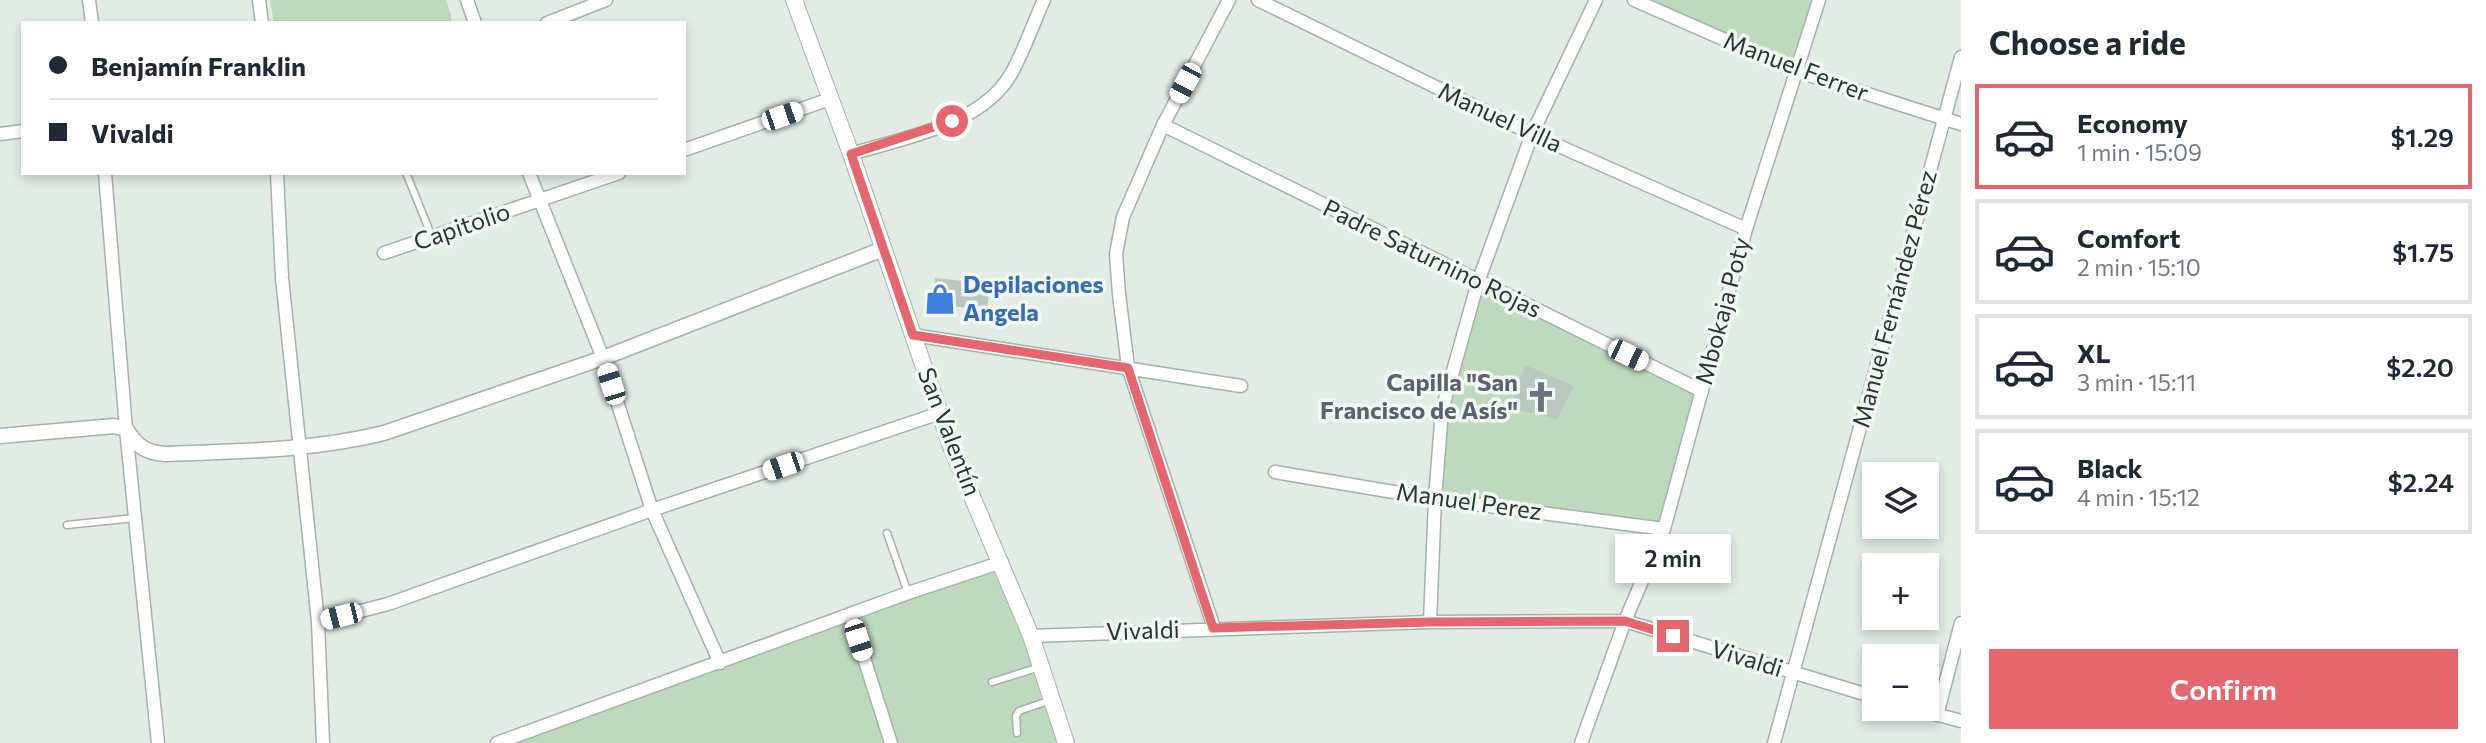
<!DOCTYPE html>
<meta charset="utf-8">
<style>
body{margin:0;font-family:Commissioner,sans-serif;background:#f6f6f7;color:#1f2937;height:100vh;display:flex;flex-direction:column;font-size:26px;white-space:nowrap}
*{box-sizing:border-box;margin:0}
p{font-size:23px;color:#747a83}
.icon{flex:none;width:38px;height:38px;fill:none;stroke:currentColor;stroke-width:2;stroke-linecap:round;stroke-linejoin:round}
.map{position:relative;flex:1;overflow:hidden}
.drawer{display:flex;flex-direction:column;background:#fff;width:525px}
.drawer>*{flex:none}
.banner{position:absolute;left:21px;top:21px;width:665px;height:154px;border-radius:0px;box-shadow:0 4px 10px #0003;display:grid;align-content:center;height:154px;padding:0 28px;background:#fff}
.controls{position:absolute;left:1862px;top:462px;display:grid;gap:14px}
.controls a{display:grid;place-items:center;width:77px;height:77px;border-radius:0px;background:#fff;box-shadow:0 4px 10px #0003;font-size:35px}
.end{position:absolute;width:32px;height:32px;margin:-16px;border:9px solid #e5666c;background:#fff;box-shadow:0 0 0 4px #fff}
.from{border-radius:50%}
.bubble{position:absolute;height:49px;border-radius:0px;background:#fff;box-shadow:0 4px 10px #0003;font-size:23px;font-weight:600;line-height:49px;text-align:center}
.car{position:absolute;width:21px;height:42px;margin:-21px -10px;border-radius:9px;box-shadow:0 0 5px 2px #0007;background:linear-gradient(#fff 24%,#345 0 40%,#fff 0 76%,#345 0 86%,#fff 0)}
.banner b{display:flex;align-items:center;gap:24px;height:66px;font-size:26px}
.banner b+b{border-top:2px solid #e0e1e3}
.banner i{width:18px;height:18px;background:#1f2937}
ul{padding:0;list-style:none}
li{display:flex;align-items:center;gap:21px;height:105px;margin:0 14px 10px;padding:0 14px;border:4px solid #e0e1e3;border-radius:0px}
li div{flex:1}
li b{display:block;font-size:26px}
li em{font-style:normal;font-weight:600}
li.current{border-color:#e5666c}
li>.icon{width:63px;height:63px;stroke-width:1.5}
h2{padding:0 28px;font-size:32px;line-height:84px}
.cta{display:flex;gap:14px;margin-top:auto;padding:14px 28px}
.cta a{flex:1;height:80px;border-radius:0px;background:#e5666c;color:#fff;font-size:28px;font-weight:600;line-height:80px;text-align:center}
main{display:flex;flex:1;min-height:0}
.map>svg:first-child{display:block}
</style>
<main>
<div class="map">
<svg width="1961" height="743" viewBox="0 0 1961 743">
<rect width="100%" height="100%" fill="#e2ebe4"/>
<path fill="#bddabd" d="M270,0h176l5,15v8h-177z
M1634,0h182l-20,71z
M1480,283l222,108 -38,138 -222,-30 1,-58z
M996,565l64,178h-545z"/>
<path fill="#bac8bf" d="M935,278l55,6 -3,26 -55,-6z
M1525,365l49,21 -17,33 -47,-11z"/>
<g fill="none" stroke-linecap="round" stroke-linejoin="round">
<defs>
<path id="service" d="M407,175l25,62
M67,525l68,-7
M887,533l21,60
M992,682l48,-15
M1017,733l-1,-17 3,-5 32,-11"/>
<path id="minor" d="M89,0l3,23
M259,0l3,23
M467,0l8,23
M1258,0l274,134 214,95
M1634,0l162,71 165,53
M547,23l59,-23
M1163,125l539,266
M0,134l23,-3
M684,150l146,-51
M851,154c52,-16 131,-29 160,-80 13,-23 22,-50 33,-74
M105,173l21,256 32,314
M277,173l5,105 36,344 5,121
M529,173l74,185 49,152 68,153
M384,253l235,-80
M913,335l328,51
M1275,472l160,27 229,30
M850,614l41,129
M318,622l70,-18 264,-94 288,-97
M1430,622l5,-123 7,-89 11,-39 25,-89 54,-148 64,-134
M1214,628l-86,-261 -9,-73 -3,-40 7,-37 40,-92 66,-125
M1031,636l399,-14 195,-1 249,76
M1916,709l45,12
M1937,715l24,-92
M497,743l411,-150 94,-31
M1581,743l44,-122 39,-92 82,-300 73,-229
M1774,743l187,-686"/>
<path id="tertiary" d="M0,436l114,-10 12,3c11,17 18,23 39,25 76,-3 145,-3 219,-21l219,-75 280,-109"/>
<path id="secondary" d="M794,0l57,154 101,295 79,187 35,107"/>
</defs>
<use href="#service" stroke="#a5b2a9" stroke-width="9"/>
<use href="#minor" stroke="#a5b2a9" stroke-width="15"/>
<use href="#tertiary" stroke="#a5b2a9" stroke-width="17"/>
<use href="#secondary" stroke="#a2b5a9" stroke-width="18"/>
<use href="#service" stroke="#fff" stroke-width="6"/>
<use href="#minor" stroke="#fff" stroke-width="12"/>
<use href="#tertiary" stroke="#fff" stroke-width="14"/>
<use href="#secondary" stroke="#fff" stroke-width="16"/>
</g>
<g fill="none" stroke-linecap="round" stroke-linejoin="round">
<path stroke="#e5666c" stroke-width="9" d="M952,121l-101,33 62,181 215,33 85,260 217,-6 195,-1 48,15"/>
</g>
<defs>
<symbol id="shop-bare" viewBox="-9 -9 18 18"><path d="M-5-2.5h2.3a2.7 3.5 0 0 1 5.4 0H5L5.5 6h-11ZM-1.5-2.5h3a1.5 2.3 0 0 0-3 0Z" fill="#3f7fe0" stroke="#f2f8f3" stroke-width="2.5" paint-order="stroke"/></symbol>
<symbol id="church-bare" viewBox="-9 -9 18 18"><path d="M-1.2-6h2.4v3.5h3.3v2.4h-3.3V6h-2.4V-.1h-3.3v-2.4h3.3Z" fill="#6b7280" stroke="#f2f8f3" stroke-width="2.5" paint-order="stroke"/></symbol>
</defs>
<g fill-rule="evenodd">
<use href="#shop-bare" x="918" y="277" width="44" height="44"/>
<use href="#church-bare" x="1519" y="375" width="44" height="44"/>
</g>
<g text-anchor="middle" stroke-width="7" stroke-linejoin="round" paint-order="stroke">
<g font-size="24" fill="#243a2d" stroke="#f2f8f3">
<text transform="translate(1796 67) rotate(21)" y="8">Manuel Ferrer</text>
<text transform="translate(1500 118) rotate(25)" y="8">Manuel Villa</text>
<text transform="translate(462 227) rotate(-19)" y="8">Capitolio</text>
<text transform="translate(1432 259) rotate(26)" y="8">Padre Saturnino Rojas</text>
<text transform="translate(1895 299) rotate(-75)" y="8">Manuel Fernández Pérez</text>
<text transform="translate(1723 311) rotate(-75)" y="8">Mbokaja Poty</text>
<text transform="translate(949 432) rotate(69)" y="8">San Valentín</text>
<text transform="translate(1469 502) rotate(8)" y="8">Manuel Perez</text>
<text transform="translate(1143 631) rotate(-2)" y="8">Vivaldi</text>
<text transform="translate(1747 659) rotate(17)" y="8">Vivaldi</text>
</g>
<g font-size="24" font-weight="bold" fill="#366cbe" stroke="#f2f8f3" text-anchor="start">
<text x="963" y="293">Depilaciones<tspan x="963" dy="28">Angela</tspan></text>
</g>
<g font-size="24" font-weight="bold" fill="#5b616d" stroke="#f2f8f3" text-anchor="end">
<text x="1518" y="391">Capilla "San<tspan x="1518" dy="28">Francisco de Asís"</tspan></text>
</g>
</g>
</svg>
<div class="controls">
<a><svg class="icon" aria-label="layers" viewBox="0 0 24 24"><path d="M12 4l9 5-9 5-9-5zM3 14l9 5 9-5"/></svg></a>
<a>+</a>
<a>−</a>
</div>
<i class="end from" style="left:952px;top:121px"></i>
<i class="end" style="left:1673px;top:636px"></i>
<div class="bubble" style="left:1615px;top:534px;width:116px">2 min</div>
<i class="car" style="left:1185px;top:83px;rotate:208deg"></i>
<i class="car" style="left:782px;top:116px;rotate:71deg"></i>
<i class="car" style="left:1628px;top:355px;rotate:116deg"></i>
<i class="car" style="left:611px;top:384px;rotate:342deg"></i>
<i class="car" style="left:783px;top:466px;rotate:251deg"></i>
<i class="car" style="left:341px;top:616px;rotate:256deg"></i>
<i class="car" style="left:858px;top:640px;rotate:162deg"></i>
<div class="banner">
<b><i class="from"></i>Benjamín Franklin</b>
<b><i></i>Vivaldi</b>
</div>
</div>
<section class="drawer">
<h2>Choose a ride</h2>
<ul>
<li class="current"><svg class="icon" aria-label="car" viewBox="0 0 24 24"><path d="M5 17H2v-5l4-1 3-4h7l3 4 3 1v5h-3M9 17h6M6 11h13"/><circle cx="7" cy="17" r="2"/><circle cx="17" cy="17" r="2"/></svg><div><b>Economy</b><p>1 min · 15:09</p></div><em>$1.29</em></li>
<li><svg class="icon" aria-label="car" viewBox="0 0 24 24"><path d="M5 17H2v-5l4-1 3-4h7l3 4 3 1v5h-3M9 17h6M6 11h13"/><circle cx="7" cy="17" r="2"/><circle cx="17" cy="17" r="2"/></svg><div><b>Comfort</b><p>2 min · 15:10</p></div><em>$1.75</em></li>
<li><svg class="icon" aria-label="car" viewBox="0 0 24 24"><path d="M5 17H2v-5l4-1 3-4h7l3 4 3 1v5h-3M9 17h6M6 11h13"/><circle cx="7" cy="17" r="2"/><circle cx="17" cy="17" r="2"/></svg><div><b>XL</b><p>3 min · 15:11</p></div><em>$2.20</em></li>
<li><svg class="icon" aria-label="car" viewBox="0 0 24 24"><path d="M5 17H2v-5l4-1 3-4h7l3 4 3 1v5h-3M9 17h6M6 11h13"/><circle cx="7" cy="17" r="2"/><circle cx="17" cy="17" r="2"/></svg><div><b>Black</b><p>4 min · 15:12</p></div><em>$2.24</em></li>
</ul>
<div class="cta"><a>Confirm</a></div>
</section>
</main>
